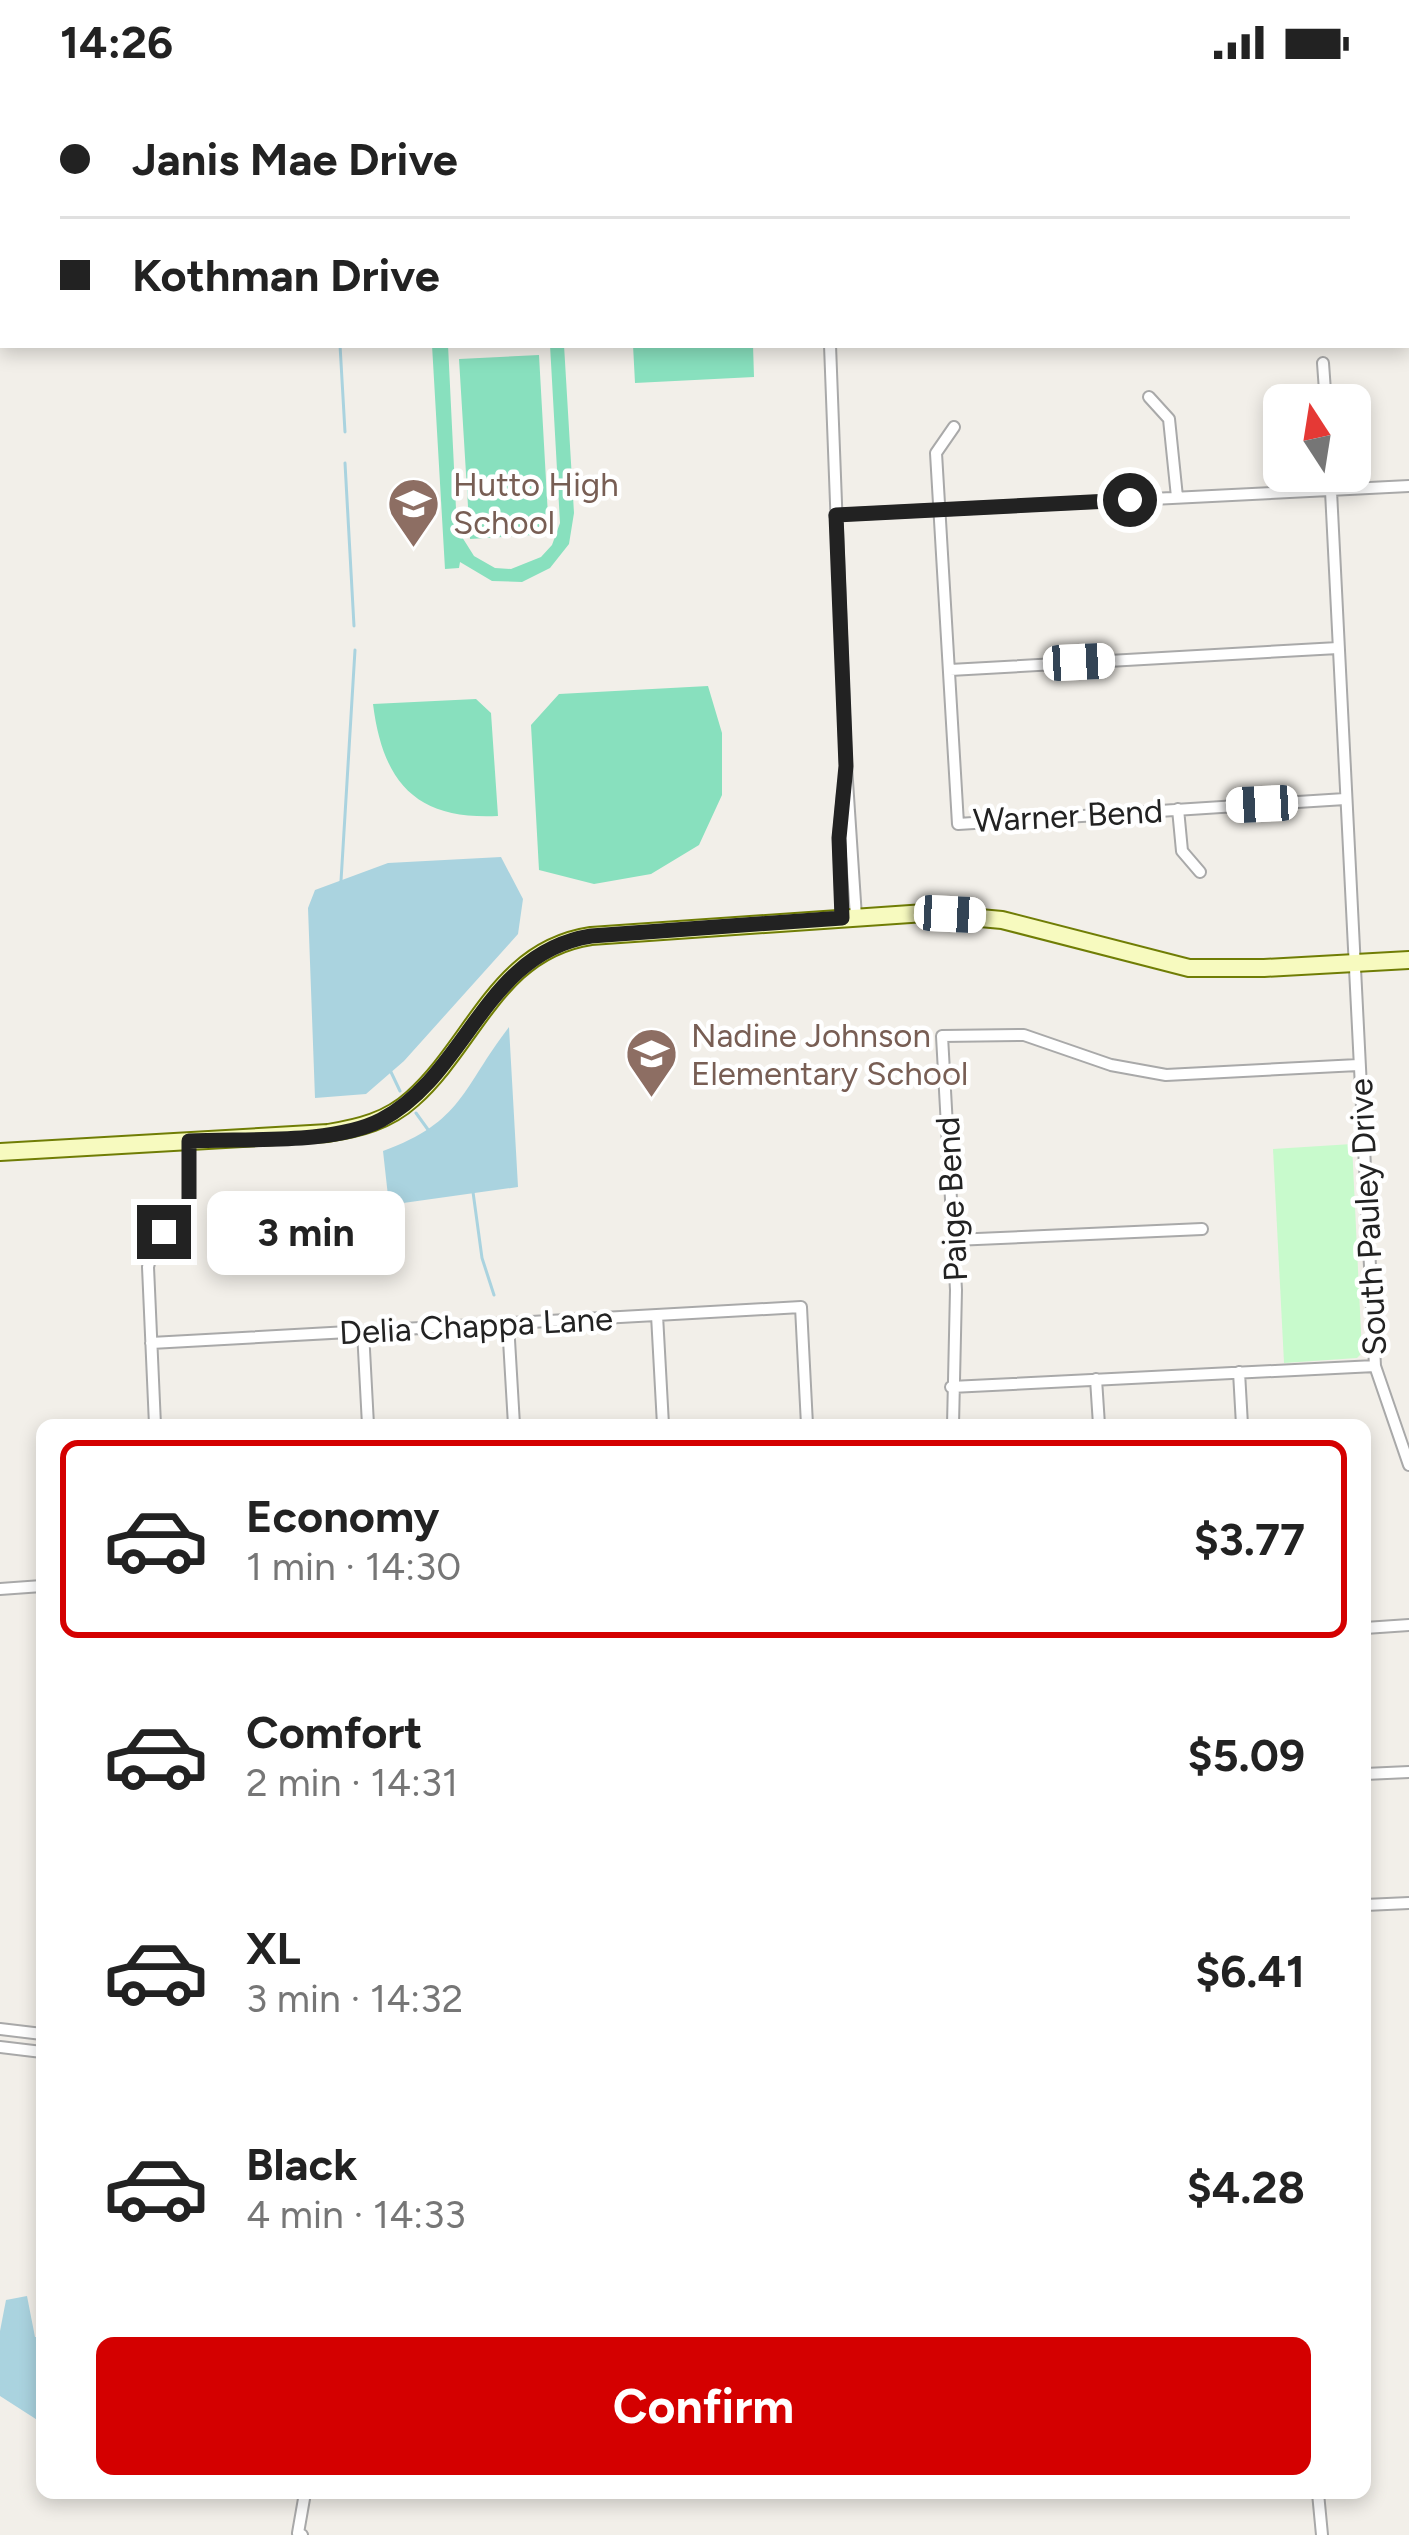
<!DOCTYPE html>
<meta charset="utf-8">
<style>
body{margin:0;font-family:Figtree,sans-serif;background:#f6f6f6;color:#222;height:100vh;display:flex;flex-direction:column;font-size:45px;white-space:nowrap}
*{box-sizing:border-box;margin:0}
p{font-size:39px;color:#767676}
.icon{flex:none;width:66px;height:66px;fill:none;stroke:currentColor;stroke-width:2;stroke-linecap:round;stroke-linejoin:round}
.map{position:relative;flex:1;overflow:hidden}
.drawer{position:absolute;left:36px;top:1335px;width:1335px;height:1080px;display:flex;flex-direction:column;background:#fff;border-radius:18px;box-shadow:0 6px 18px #0003}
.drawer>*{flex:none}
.banner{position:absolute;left:0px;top:0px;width:1410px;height:264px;box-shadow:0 6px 18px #0003;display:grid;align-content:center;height:264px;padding:0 60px;background:#fff}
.needle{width:78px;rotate:348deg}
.controls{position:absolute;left:1263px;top:300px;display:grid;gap:24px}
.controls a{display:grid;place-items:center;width:108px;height:108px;border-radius:18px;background:#fff;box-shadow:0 6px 18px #0003;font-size:60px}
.end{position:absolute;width:54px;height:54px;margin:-27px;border:15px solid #222;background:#fff;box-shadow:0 0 0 6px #fff}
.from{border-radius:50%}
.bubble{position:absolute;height:84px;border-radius:18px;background:#fff;box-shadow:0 6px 18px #0003;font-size:39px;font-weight:700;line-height:84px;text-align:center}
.car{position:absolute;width:36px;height:72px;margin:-36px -18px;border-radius:15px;box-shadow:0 0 9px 3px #0007;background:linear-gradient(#fff 24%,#345 0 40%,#fff 0 76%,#345 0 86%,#fff 0)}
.banner b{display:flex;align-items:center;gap:42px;height:114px;font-size:45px}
.banner b+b{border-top:3px solid #e0e0e0}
.banner i{width:30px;height:30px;background:#222}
ul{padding:21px 0 0;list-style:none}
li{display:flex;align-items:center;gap:36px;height:198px;margin:0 24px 18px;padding:0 36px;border:6px solid transparent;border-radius:18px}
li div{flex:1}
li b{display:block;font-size:45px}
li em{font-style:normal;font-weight:700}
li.active{border-color:#d40000}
li>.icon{width:108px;height:108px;stroke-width:1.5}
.primary-button{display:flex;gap:24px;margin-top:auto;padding:24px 60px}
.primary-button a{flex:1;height:138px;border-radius:18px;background:#d40000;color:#fff;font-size:48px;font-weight:700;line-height:138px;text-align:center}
.status{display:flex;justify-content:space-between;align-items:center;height:84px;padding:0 60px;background:#fff;direction:ltr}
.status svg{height:33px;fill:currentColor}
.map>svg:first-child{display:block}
</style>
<div class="status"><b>14:26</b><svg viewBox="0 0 49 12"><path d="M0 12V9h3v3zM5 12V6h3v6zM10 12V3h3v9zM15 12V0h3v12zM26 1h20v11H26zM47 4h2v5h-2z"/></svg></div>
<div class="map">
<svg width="1409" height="2451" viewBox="0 0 1409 2451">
<rect width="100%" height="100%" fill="#f2efe9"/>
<path fill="#c8facc" d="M1352,1060l10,209 -5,5 -73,5 -11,-214z"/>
<path fill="#88e0be" d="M432,261h16l9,184 17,27 21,12 16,1 30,-12 11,-12 8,-22 -10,-178h14l10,168 -5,31 -19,24 -28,14 -30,-1 -32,-19 -1,6 -14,1z
M633,261h120l1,32 -119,6z
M539,271l10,179 -79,5 -11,-180z
M708,602l14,47v62l-23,50 -48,29 -57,10 -55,-14 -8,-145 28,-31z
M476,615l15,14 7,103c-82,4 -115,-33 -125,-112z"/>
<path fill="#aad3df" d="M501,773l22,42 -5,35 -114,127 -38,33 -51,4 -7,-190 7,-18 73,-27z
M509,943l9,160 -129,18 -6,-54c80,-29 79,-63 126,-124z
M27,2212l8,41h7v86l-42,-27v-65l6,-31z"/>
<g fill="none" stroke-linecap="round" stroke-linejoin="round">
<path stroke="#aad3df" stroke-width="3" d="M16,3l7,-3
M0,10l3,-1
M1407,209l2,2
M340,261l5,87
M345,379l9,163
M341,797l14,-231
M390,986l10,21
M416,1029l13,18
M473,1108l9,66 12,37"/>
<defs>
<path id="street" d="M1184,0l1,3
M947,3l4,-3
M1407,106h2
M830,261l16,421 10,151
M1323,279l3,42
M1149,313l20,22 8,78
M954,343l-18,26 22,371 387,-25
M1330,387l45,895 34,99
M835,431l574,-29
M950,586l388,-22
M1178,725l4,42 18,21
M842,834l-3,-80 4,-45
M954,1156l248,-11
M657,1231l6,110
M508,1239l6,102
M363,1247l5,94
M151,1259l650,-36 6,118
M1239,1288l3,53
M1096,1295l3,46
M951,1303l424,-21
M155,1341l-7,-158 6,-23 35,-40v-63
M953,1341l3,-135 -14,-254 82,-1 87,30 55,10 192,-10
M0,1505l42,-3
M1365,1544l44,-3
M1365,1690l44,-2
M1365,1821l44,-2
M0,1945l42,5
M0,1963l42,5
M1318,2409l4,42
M302,2451l-4,-2 7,-40"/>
<path id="secondary" d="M0,1068l328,-19c31,-5 60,-12 84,-34 63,-56 85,-149 179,-163l334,-23 77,7 187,48h75l145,-8"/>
<path id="highway" d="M92,3l7,-3
M182,3l7,-3
M0,42l3,-1
M0,81l3,-1"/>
</defs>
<use href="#street" stroke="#a9a9a9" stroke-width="14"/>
<use href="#secondary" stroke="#707d05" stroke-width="20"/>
<use href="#highway" stroke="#dc2a67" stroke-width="24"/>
<use href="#street" stroke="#fff" stroke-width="10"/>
<use href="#secondary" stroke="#f7fabf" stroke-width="16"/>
<use href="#highway" stroke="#e892a2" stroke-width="21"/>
<path stroke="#707070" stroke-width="3" stroke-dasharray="24 24" stroke-linecap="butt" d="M310,3l7,-3
M0,136l3,-1"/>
</g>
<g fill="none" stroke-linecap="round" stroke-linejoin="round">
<path stroke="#222" stroke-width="15" d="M164,1148l25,-28v-63c55,-3 144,4 192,-21 87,-46 103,-167 210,-184l251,-18 -3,-80 7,-72 -10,-251 294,-15"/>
</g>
<defs>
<symbol id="school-pin" viewBox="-11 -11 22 30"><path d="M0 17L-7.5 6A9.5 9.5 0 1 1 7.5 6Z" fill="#8d6e63" stroke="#fff"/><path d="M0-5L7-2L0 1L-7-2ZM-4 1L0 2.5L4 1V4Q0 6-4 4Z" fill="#fff"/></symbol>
</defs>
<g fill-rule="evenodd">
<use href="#school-pin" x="384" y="390" width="59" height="81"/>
<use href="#school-pin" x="622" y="940" width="59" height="81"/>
</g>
<g text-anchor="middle" stroke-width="9" stroke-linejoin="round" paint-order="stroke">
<g font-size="33" fill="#785e54" stroke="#fff" text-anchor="start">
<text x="453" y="412">Hutto High<tspan x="453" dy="38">School</tspan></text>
<text x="691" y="963">Nadine Johnson<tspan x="691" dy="38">Elementary School</tspan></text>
</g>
<g font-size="33" fill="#222" stroke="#fff">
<text transform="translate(1068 731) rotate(-3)" y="12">Warner Bend</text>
<text transform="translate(951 1115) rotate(-93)" y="12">Paige Bend</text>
<text transform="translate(1367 1133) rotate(-93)" y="12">South Pauley Drive</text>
<text transform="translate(476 1241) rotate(-3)" y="12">Delia Chappa Lane</text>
</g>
</g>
</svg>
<div class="controls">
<a><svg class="needle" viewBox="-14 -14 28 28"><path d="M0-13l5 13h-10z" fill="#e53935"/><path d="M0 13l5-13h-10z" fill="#767676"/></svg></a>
</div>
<i class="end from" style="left:1130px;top:416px"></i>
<i class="end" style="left:164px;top:1148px"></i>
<div class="bubble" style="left:207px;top:1107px;width:198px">3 min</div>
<i class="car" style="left:1079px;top:578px;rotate:87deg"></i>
<i class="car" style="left:1262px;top:720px;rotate:267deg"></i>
<i class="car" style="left:950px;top:830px;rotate:93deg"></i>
<div class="banner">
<b><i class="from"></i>Janis Mae Drive</b>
<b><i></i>Kothman Drive</b>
</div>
<section class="drawer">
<ul>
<li class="active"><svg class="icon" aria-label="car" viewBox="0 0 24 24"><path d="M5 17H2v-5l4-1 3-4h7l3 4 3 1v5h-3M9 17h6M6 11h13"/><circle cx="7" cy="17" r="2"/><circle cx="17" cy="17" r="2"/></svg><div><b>Economy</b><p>1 min · 14:30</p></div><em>$3.77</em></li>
<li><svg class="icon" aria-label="car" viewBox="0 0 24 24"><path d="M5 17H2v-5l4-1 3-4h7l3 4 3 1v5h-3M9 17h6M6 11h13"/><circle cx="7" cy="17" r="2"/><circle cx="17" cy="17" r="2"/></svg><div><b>Comfort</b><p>2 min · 14:31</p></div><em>$5.09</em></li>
<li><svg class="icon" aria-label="car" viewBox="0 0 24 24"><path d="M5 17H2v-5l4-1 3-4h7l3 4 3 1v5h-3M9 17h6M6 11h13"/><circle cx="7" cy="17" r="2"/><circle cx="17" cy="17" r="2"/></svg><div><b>XL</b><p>3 min · 14:32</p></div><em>$6.41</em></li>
<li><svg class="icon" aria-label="car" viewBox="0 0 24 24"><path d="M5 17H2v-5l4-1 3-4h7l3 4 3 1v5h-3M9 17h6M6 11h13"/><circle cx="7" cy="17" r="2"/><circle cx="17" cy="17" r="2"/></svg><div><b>Black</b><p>4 min · 14:33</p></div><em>$4.28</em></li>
</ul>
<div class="primary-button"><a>Confirm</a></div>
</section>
</div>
